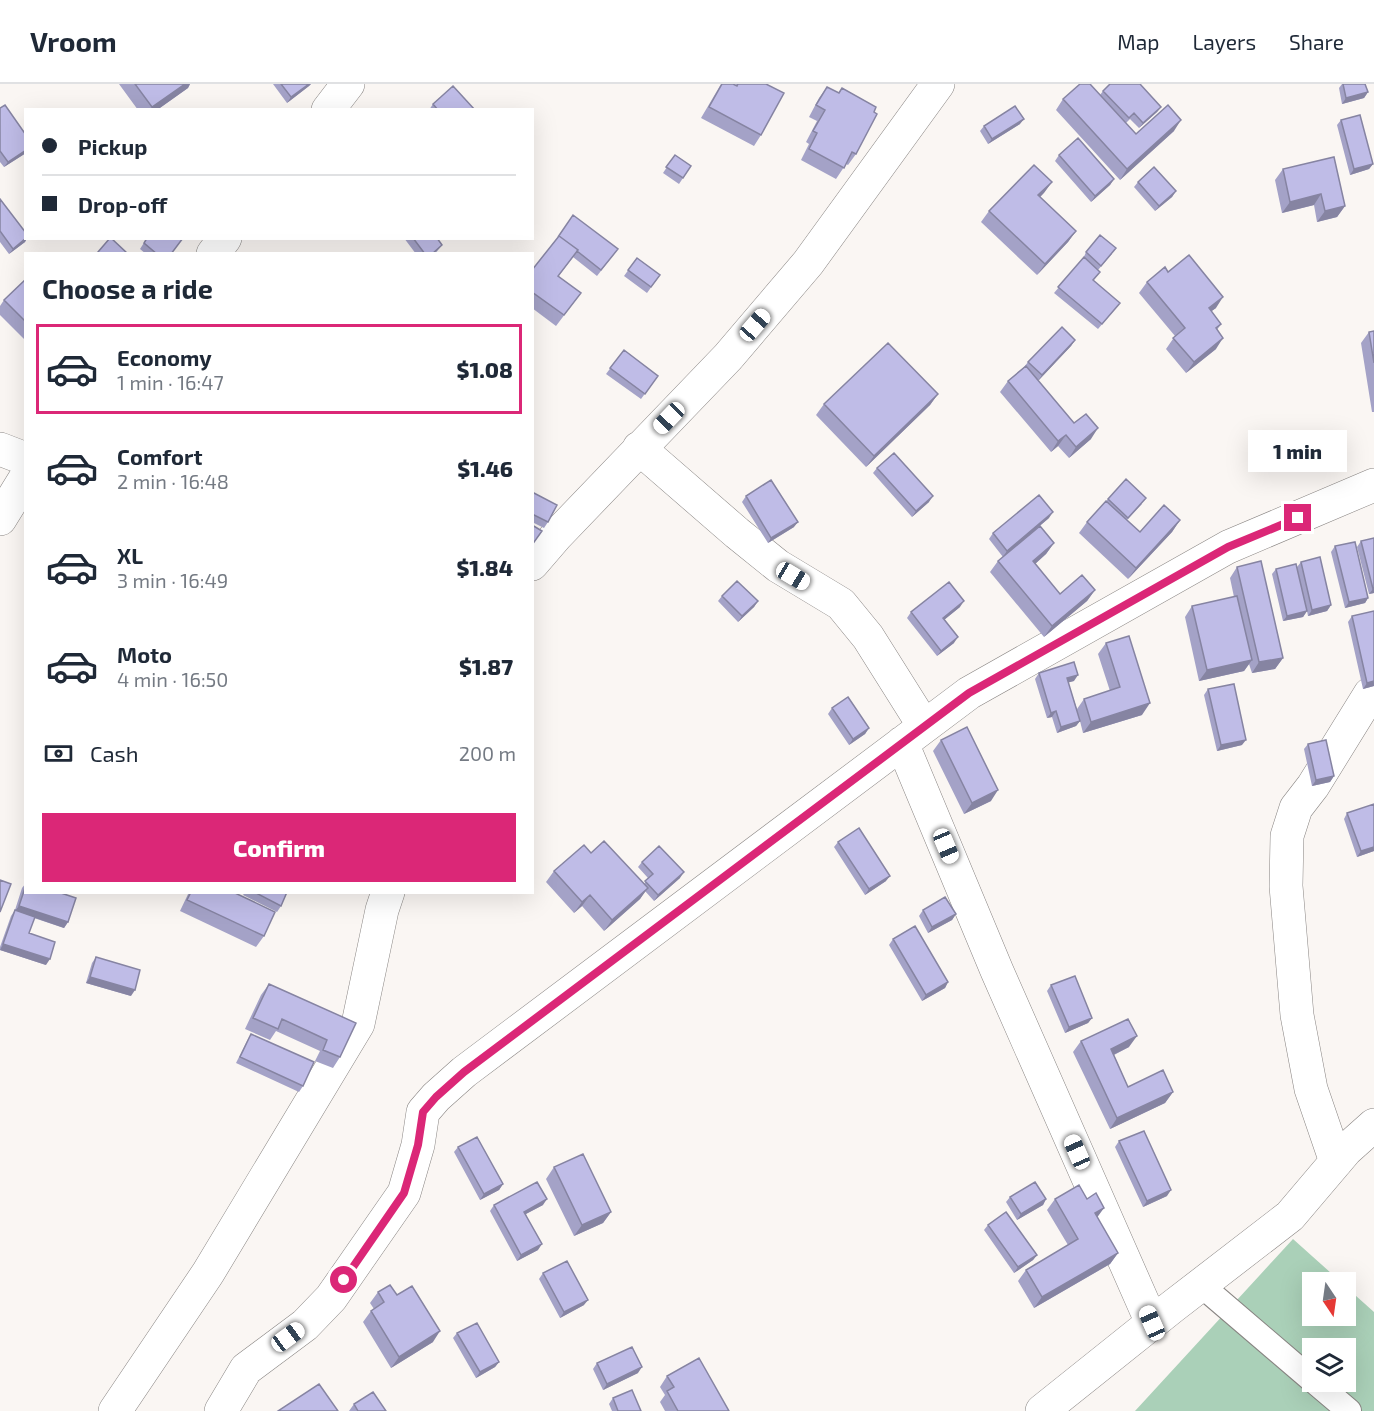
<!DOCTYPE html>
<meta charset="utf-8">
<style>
body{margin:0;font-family:"Exo 2",sans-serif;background:#f6f6f7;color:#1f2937;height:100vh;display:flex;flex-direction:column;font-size:22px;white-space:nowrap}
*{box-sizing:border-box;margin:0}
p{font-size:20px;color:#747a83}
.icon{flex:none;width:33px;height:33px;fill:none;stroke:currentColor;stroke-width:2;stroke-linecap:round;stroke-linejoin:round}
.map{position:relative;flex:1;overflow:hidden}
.side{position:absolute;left:24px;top:168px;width:510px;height:642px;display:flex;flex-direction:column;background:#fff;border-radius:0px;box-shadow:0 6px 24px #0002}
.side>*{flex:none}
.banner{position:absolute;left:24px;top:24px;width:510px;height:132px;border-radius:0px;box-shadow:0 6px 24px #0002;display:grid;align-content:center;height:132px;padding:0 18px;background:#fff}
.needle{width:39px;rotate:167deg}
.controls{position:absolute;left:1302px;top:1188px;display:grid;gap:12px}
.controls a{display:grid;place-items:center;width:54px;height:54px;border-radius:0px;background:#fff;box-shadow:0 6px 24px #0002;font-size:30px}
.end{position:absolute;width:27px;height:27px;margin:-14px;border:8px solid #db2777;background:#fff;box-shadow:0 0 0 3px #fff}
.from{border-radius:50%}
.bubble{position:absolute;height:42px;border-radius:0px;background:#fff;box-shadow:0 6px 24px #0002;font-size:20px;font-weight:800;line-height:42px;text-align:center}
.car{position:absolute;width:18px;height:36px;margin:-18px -9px;border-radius:8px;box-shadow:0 0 4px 2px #0007;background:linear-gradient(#fff 24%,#345 0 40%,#fff 0 76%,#345 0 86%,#fff 0)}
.banner b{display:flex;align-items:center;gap:21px;height:57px;font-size:22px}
.banner b+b{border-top:2px solid #e0e1e3}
.banner i{width:15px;height:15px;background:#1f2937}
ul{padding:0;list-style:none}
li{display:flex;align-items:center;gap:18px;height:90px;margin:0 12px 9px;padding:0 6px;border:3px solid transparent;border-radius:0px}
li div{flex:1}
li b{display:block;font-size:22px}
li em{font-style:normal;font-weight:800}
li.selected{border-color:#db2777}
li>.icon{width:54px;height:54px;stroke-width:1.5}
h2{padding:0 18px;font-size:27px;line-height:72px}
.pay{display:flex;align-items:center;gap:15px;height:66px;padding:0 18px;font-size:22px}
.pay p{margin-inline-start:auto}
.primary-button{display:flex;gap:12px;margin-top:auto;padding:12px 18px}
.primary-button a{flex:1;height:69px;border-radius:0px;background:#db2777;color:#fff;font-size:24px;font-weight:800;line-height:69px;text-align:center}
header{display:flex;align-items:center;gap:36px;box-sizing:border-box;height:84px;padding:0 30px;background:#fff;border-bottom:2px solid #e0e1e3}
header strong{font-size:28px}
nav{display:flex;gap:33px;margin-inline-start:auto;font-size:21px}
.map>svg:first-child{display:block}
</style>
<header>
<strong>Vroom</strong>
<nav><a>Map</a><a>Layers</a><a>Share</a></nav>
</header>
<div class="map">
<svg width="1374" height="1327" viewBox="0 0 1374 1327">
<rect width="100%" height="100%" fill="#faf6f3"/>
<path fill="#aad0b8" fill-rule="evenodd" d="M1293,1155l48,43h-29v34h34v-29l28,25v99h-239zM1312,1264h34v34h-34z"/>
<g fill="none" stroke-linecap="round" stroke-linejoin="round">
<defs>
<path id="service" d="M1201,1201l111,95
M1315,1298l34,29"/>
<path id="minor" d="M328,26l20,-26
M213,170l12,-16
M639,364l98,85 41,33 63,38 27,33 56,89
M0,365l26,10
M0,435l26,-42
M532,480l25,-29 171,-178 80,-94 130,-179
M902,659l95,228 155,352
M1336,1078l-25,-73 -14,-74 -11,-129 1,-50 9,-28 17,-22 57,-92 4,-3
M115,1327l93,-138 150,-249 24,-114 6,-18
M221,1327l25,-42 59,-44 26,-27 73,-105 14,-48 5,-33 13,-15 28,-25 505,-379 259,-146 146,-62
M1042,1327l130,-104 118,-91 56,-66 28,-25"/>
</defs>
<use href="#service" stroke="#898583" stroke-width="26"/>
<use href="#minor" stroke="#898583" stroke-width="34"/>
<use href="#service" stroke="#fff" stroke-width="24"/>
<use href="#minor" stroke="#fff" stroke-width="33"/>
</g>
<path fill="#a4a2c7" d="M119,0h71l-2,4 -31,22h-19z
M273,0h38l-2,2 -22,17z
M721,0h12l2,1 1,-1h30l-5,51 -7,11 -53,-28z
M1342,0h23l3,8 -4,6 -22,6 -3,-16z
M827,3l11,6 4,-5 14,66 -8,11 -2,-1 -10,15 -35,-19 8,-16 -3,-2 11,-21 -8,-4 10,-19z
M1103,7l58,16 -4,5 -18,16 -9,-9 -4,4 10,11 38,-3 -54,49 -64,-70 7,-11 37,-4z
M433,20l42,6h-46z
M0,24l26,45 -22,14 -4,-5z
M1341,36l32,44 -4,5 -19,6 -13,-50z
M1020,40l-32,20 -8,-13 4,-5z
M675,71l16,11 -12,18 -16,-11z
M1059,71l55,24 -4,6 -19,17 -36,-41z
M1283,85l62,37 -8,11 -20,5 -3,-17 -32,8 -7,-33z
M1052,98l-12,15 36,34 -8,11 -31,33 -56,-53 8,-11z
M1138,98l38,9 -4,6 -17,14 -21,-24z
M0,115l26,39h1l-2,4 -16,12 -9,-12z
M147,154l25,16h-26l-6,-5z
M404,154h33l5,7 -7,9h-19z
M555,157l63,8 -21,27 -24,-19 -15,20 23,16 -25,33 -24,-18v-38z
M1086,168l26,2 -14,16 2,2 -7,9 23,27 -18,21 -44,-36 29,-34z
M637,174l23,17 -13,18 -23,-17z
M1168,188l48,36 -5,3 10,13 -4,6 -1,19 -30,24 -20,-24 9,-13 -36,-43 8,-11z
M26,195v62l-26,-26v-9l4,-6z
M1374,247v81h-2l-11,-69 8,-11z
M1075,256l-4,6 -33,35 36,42 17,16 -22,19 -11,-12 -7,6 -51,-60 8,-11 16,-14 4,-5z
M624,266l34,26 -17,23 -35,-25z
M938,310l-8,11 -64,62 -50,-52 8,-11z
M877,384l52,34 -17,15 -39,-44z
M532,408l16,30 -4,6 -12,-6z
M746,412l48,31 -26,16 -26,-41z
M1108,415l34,5 -15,16 13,12 40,-12 -8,12 -44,47 -49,-46 8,-11z
M1049,434l-46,39 -14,-18 4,-6z
M1361,457l13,52 -5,1 -12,-47z
M1054,459l-8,11 -11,10 25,30 35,-4 -8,11 -43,36 -54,-65 8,-11z
M1335,462l33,52 -3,5 -20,5 -14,-56z
M1301,478l30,43 -4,6 -19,5 -1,-5 -4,6 -20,4 -11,-47 4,-5 21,-2z
M1237,483l46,91 -8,11 -23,4 -3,-9 -5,7 -45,10 -14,-64 7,-11 42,-9 -4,-19z
M722,512l36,5 -4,6 -16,15 -20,-21z
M960,523l-16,13 10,23 -17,13 -30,-38 4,-6z
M1352,532l22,70 -11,3 -15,-67z
M1106,559l36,72 -59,18 -3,-12 -4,5 -19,7 -5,-16 -5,1 -12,-39 4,-6 35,8 -6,1 9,27 7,-10 26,-8 -12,-37z
M1208,605l34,56 -25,6 -13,-56z
M832,624l37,20 -4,6 -16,11 -21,-31z
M941,656l50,61 -27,13 -31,-63z
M1308,660l26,32 -4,6 -18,4 -8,-37z
M1347,729l27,38 -17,6 -13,-38z
M838,758l48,39 -21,14 -31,-48z
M591,769l53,31 4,-6 -10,-11 4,-5 38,16 -26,23 -9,-10 -5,8 -36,32 -22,-25 -8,7 -28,-31 8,-11z
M26,799l42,39 -4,6 -30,-10 -5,15 17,32 -46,-15v-3l11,-31 4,-6 7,-22z
M189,808h44l31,44 -8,11 -76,-36z
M245,808h42l-6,14 -4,6 -34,-17z
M923,826l33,4 -4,6 -24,13 -9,-17z
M893,855l55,43 -3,6 -23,13 -33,-56z
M96,873l35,39 -45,-13 6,-20z
M269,900l87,39 -16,34 -7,11 -18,-7 5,-10 -44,-20 -6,9 -25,-11 16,-34z
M1051,901l41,33 -4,5 -23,10 -18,-42z
M251,950l52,52 -4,6 -63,-29 12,-24z
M1081,957l48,6 -15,8 14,32 45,5 -8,11 -55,26 -37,-77z
M1119,1057l48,55 -24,11 -28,-60z
M458,1063l45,37 -4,6 -19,10 -26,-48z
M554,1083l57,45 -8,11 -29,13 -28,-57z
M1010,1113l36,2 -3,6 -26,15 -11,-18z
M1055,1115l42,18 21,36 -8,11 -76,44 -16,-27 8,-11 42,-25 -21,-35z
M494,1121h49l-17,9 12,36 -21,11 -27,-50z
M988,1141l49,30 -4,5 -19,13 -30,-43z
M543,1189l41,32 -24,13 -21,-39z
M378,1208l19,3 36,47 -42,26 -28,-46 8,-11 3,-2 -4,-6z
M457,1249l42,29 -4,5 -19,11 -23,-40z
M597,1279l41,10 -35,17 -10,-21z
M667,1292l62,35h-64l-5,-9 5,-7 -5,-8z
M613,1314l28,13h-29l-3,-7z
M354,1320l32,7h-37z"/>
<path fill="#8684a2" d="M185,0h5l-2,4 -31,22h-7l2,-3z
M309,0h2l-2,2 -22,17 4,-6z
M1368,8l-4,6 -22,6 4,-6z
M1161,23l-4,5 -18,16 4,-5z
M1024,35l-4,5 -32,20 4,-5z
M1181,36l-7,11 -54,49 7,-11z
M26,66v3l-22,14 4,-5z
M1373,80l-4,5 -19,6 4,-6z
M1114,95l-4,6 -19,17 4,-6z
M1052,98l-8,11 -13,13 7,-11z
M1176,107l-4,6 -17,14 4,-5z
M1321,110l-7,11 -32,8 8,-11z
M1345,122l-8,11 -20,5 8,-11z
M1076,147l-8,11 -31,33 8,-11z
M26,154h1l-2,4 -16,12 4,-5z
M1223,213l-7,11 -15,11 8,-11z
M1223,254l-7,11 -30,24 8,-11z
M1075,256l-4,6 -33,35 4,-6z
M938,310l-8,11 -64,62 8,-11z
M1098,344l-7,11 -22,19 7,-11z
M1066,351l-8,11 -7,6 7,-11z
M933,412l-4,6 -17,15 4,-6z
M1053,428l-4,6 -46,39 4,-6z
M1180,436l-8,12 -44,47 8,-11z
M798,438l-4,5 -26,16 3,-5z
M1054,459l-8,11 -21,19 8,-12z
M1374,504v5l-5,1 4,-5z
M1095,506l-8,11 -43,36 8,-11z
M1368,514l-3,5 -20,5 4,-6z
M758,517l-4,6 -16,15 4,-6z
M964,517l-4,6 -21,17 4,-6z
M1331,521l-4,6 -19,5 4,-6z
M1307,527l-4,6 -20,4 4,-5z
M958,553l-4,6 -17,13 4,-5z
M1283,574l-8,11 -23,4 7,-11z
M1252,576l-8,11 -45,10 8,-11z
M1078,591l-4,6 -11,3 4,-6z
M1374,597v5l-11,3 4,-6z
M1150,619l-8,12 -59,18 8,-11z
M1056,627l-4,6 -5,1 4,-5z
M1080,637l-4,5 -19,7 4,-6z
M869,644l-4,6 -16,11 4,-6z
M1246,656l-4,5 -25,6 4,-6z
M1334,692l-4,6 -18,4 4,-6z
M998,706l-7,11 -27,13 8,-11z
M1374,763v4l-17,6 4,-6z
M684,788l-4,6 -26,23 4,-6z
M890,792l-4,5 -21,14 4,-6z
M648,804l-8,11 -36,32 8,-11z
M590,811l-8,11 -8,7 8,-11z
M19,822l49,16 -4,6 -49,-17z
M956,830l-4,6 -24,13 4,-6z
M3,860l47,15 -4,6 -46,-15z
M90,893l45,13 -4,6 -45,-13z
M948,898l-3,6 -23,13 4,-6z
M1092,934l-4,5 -23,10 4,-6z
M1137,952l-8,11 -26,13 8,-11z
M1173,1008l-8,11 -55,26 7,-11z
M503,1100l-4,6 -19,10 4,-6z
M1171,1106l-4,6 -24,11 4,-6z
M547,1115l-4,6 -23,12 4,-5z
M1046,1115l-3,6 -26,15 4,-6z
M1104,1124l-8,11 -1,-6z
M611,1128l-8,11 -29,13 8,-11z
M542,1160l-4,6 -21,11 4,-6z
M1118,1169l-8,11 -76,44 8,-11z
M1037,1171l-4,5 -19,13 4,-6z
M588,1216l-4,5 -24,13 4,-6z
M440,1247l-7,11 -42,26 8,-11z
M499,1278l-4,5 -19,11 4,-6z
M642,1283l-4,6 -35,17 4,-6z"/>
<path fill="#bfbce7" stroke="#8684a2" stroke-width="1.5" d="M135,0h50l-33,23z
M281,0h28l-18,13z
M722,0h11l4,2 1,-2h28l18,9 -23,42 -52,-28z
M1080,0h10l46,50 32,-29 13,15 -54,49 -64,-70z
M1110,0h30l21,23 -18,16 -9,-10 -5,5 -26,-27z
M1343,0h22l3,8 -22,6z
M453,2l22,24h-37l-5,-6z
M827,3l12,6 3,-5 34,19 -2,5 3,2 -21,40 -4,-2 -8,16 -35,-19 8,-16 -4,-2 12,-21 -9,-5z
M5,21l21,30v15l-18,12 -8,-11v-43z
M1015,22l9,13 -32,20 -8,-13z
M1360,31l13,49 -19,5 -13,-49z
M1078,54l36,41 -19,17 -36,-41z
M675,71l16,11 -8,12 -17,-11z
M1334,73l11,49 -20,5 -4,-17 -31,8 -7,-33z
M1034,81l18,17 -14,13 38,36 -31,33 -56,-53z
M1154,83l22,24 -17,15 -21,-24z
M0,115l26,34v5l-13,11 -13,-18z
M573,131l45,34 -17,21 -24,-19 1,-1 -19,-14 -1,1z
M1100,151l16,13 -15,18 -15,-14z
M559,152l19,14 -20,26 23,17 -17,22 -32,-23v-22z
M110,154h1l17,16h-28l-2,-2z
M147,154h36l-12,16h-14l-13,-11z
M413,154h24l5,7 -10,9h-7z
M1189,171l34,42 -14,11 12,16 -5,4 7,10 -29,24 -21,-24 12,-10 -38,-46 18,-15 3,5z
M1084,173l16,15 -7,8 27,23 -18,21 -44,-37z
M637,174l23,17 -9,12 -23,-17z
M26,195v43l-22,-22z
M1062,243l13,13 -33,35 -14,-13z
M1374,247v32l-5,-31z
M888,259l50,51 -64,62 -50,-52z
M624,266l34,26 -13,18 -35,-26z
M1026,282l48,57 12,-9 12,14 -22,19 -10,-12 -8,6 -50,-60z
M894,369l39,43 -17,15 -39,-43z
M1126,395l20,19 -18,20 -20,-19z
M771,396l27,42 -27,16 -25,-42z
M532,408l25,13 -9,17 -16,-8z
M1039,411l14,17 -46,39 -14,-18z
M1106,417l34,31 24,-27 16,15 -44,48 -49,-46z
M532,441l10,6 -10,14z
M1040,442l14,17 -21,18 27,33 22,-19 13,15 -43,36 -54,-65z
M1374,454v50l-1,1 -12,-48z
M1355,458l13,56 -19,4 -14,-56z
M1320,473l11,48 -19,5 -11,-48z
M1261,477l22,97 -24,4 -22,-95z
M1296,480l11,47 -20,5 -11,-47z
M737,497l21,20 -16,15 -20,-20z
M949,498l15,19 -21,17 15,19 -17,14 -30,-39z
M1237,512l15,64 -45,10 -15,-64z
M1374,527v70l-7,2 -15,-67z
M1129,552l21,67 -59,19 -7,-23 36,-12 -14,-44z
M1074,578l4,13 -11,3 13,43 -19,6 -5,-16 -5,2 -12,-40z
M1234,600l12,56 -25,5 -13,-56z
M848,613l21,31 -16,11 -21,-31z
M967,643l31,63 -26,13 -31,-63z
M1326,656l8,36 -18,4 -8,-36z
M1374,720v43l-13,4 -14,-38z
M859,744l31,48 -21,13 -31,-47z
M604,757l44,47 -36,32 -22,-25 -8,7 -28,-31 30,-26 7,8z
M659,762l25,26 -26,23 -13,-14 8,-7 -11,-12z
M0,796l11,4 -11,28z
M26,801v7h32l18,6 -8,24 -49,-16z
M191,808h42l42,20 -11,24 -77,-36z
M254,808h33l-6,14z
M945,813l11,17 -24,13 -9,-17z
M15,826l20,7 -6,16 26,9 -5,17 -47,-15z
M915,842l33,56 -22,13 -33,-56z
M96,873l44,13 -5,20 -45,-13z
M1075,892l17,42 -23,9 -18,-42z
M269,900l87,39 -16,34 -17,-7 4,-10 -45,-21 -4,10 -25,-11z
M1128,935l9,17 -26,13 17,38 35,-17 10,22 -56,26 -36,-77z
M251,950l63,28 -11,24 -63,-29z
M1144,1047l27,59 -24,11 -28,-60z
M477,1053l26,47 -19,10 -26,-47z
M583,1070l28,58 -29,13 -28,-58z
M537,1098l10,17 -23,13 18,32 -21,11 -27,-50z
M1035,1098l11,17 -25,15 -11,-17z
M1079,1101l8,14 9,-6 8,15 -9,5 23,40 -76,44 -16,-27 52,-31 -23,-40z
M1006,1128l31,43 -19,12 -30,-42z
M567,1177l21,39 -24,12 -21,-39z
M390,1201l7,10 15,-9 28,45 -41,26 -28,-46 13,-9 -6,-10z
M477,1239l22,39 -19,10 -23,-39z
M632,1263l10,20 -35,17 -10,-21z
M699,1274l30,53h-51l-11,-20 7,-4 -7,-11z
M319,1300l19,27h-60z
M632,1306l9,21h-23l-5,-13z
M373,1308l13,19h-28l-4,-7z"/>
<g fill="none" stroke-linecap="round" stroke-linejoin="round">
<path stroke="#db2777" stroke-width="8" d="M344,1196l60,-87 14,-48 5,-33 13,-15 28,-25 505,-379 259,-146 70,-29"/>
</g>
</svg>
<div class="controls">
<a><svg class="needle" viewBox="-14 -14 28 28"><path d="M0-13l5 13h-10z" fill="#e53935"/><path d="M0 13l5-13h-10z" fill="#747a83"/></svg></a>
<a><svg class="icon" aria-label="layers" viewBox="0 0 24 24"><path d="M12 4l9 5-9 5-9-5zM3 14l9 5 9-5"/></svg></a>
</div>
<i class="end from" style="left:344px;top:1196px"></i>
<i class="end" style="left:1298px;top:434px"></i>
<div class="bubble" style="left:1248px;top:346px;width:99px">1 min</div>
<i class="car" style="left:755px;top:241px;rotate:41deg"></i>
<i class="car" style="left:669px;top:334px;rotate:224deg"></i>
<i class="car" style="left:793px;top:492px;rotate:121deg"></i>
<i class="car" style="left:946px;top:762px;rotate:157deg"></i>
<i class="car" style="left:1077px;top:1068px;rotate:336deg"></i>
<i class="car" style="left:1152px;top:1239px;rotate:336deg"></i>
<i class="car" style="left:288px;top:1253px;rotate:54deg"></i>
<div class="banner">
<b><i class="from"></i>Pickup</b>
<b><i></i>Drop-off</b>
</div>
<section class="side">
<h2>Choose a ride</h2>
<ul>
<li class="selected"><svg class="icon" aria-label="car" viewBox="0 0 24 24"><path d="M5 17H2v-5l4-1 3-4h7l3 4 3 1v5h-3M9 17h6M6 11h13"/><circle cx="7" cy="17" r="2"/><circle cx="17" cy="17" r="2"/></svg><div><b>Economy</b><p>1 min · 16:47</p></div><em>$1.08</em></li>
<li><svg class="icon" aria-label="car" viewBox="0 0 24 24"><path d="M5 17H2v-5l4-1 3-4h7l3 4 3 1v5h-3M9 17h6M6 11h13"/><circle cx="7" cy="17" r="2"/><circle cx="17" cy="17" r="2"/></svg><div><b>Comfort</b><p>2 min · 16:48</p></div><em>$1.46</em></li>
<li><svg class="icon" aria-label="car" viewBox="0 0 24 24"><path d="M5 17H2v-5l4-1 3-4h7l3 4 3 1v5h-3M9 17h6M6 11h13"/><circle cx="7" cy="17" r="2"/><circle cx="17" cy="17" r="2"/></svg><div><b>XL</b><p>3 min · 16:49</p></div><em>$1.84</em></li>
<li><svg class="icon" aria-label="car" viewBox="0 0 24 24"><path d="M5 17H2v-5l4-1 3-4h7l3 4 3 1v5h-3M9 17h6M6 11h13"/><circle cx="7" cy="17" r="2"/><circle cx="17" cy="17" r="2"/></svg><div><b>Moto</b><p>4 min · 16:50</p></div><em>$1.87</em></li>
</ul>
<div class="pay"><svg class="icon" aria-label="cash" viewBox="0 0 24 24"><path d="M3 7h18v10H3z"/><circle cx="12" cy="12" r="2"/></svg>Cash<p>200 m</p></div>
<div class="primary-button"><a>Confirm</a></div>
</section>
</div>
